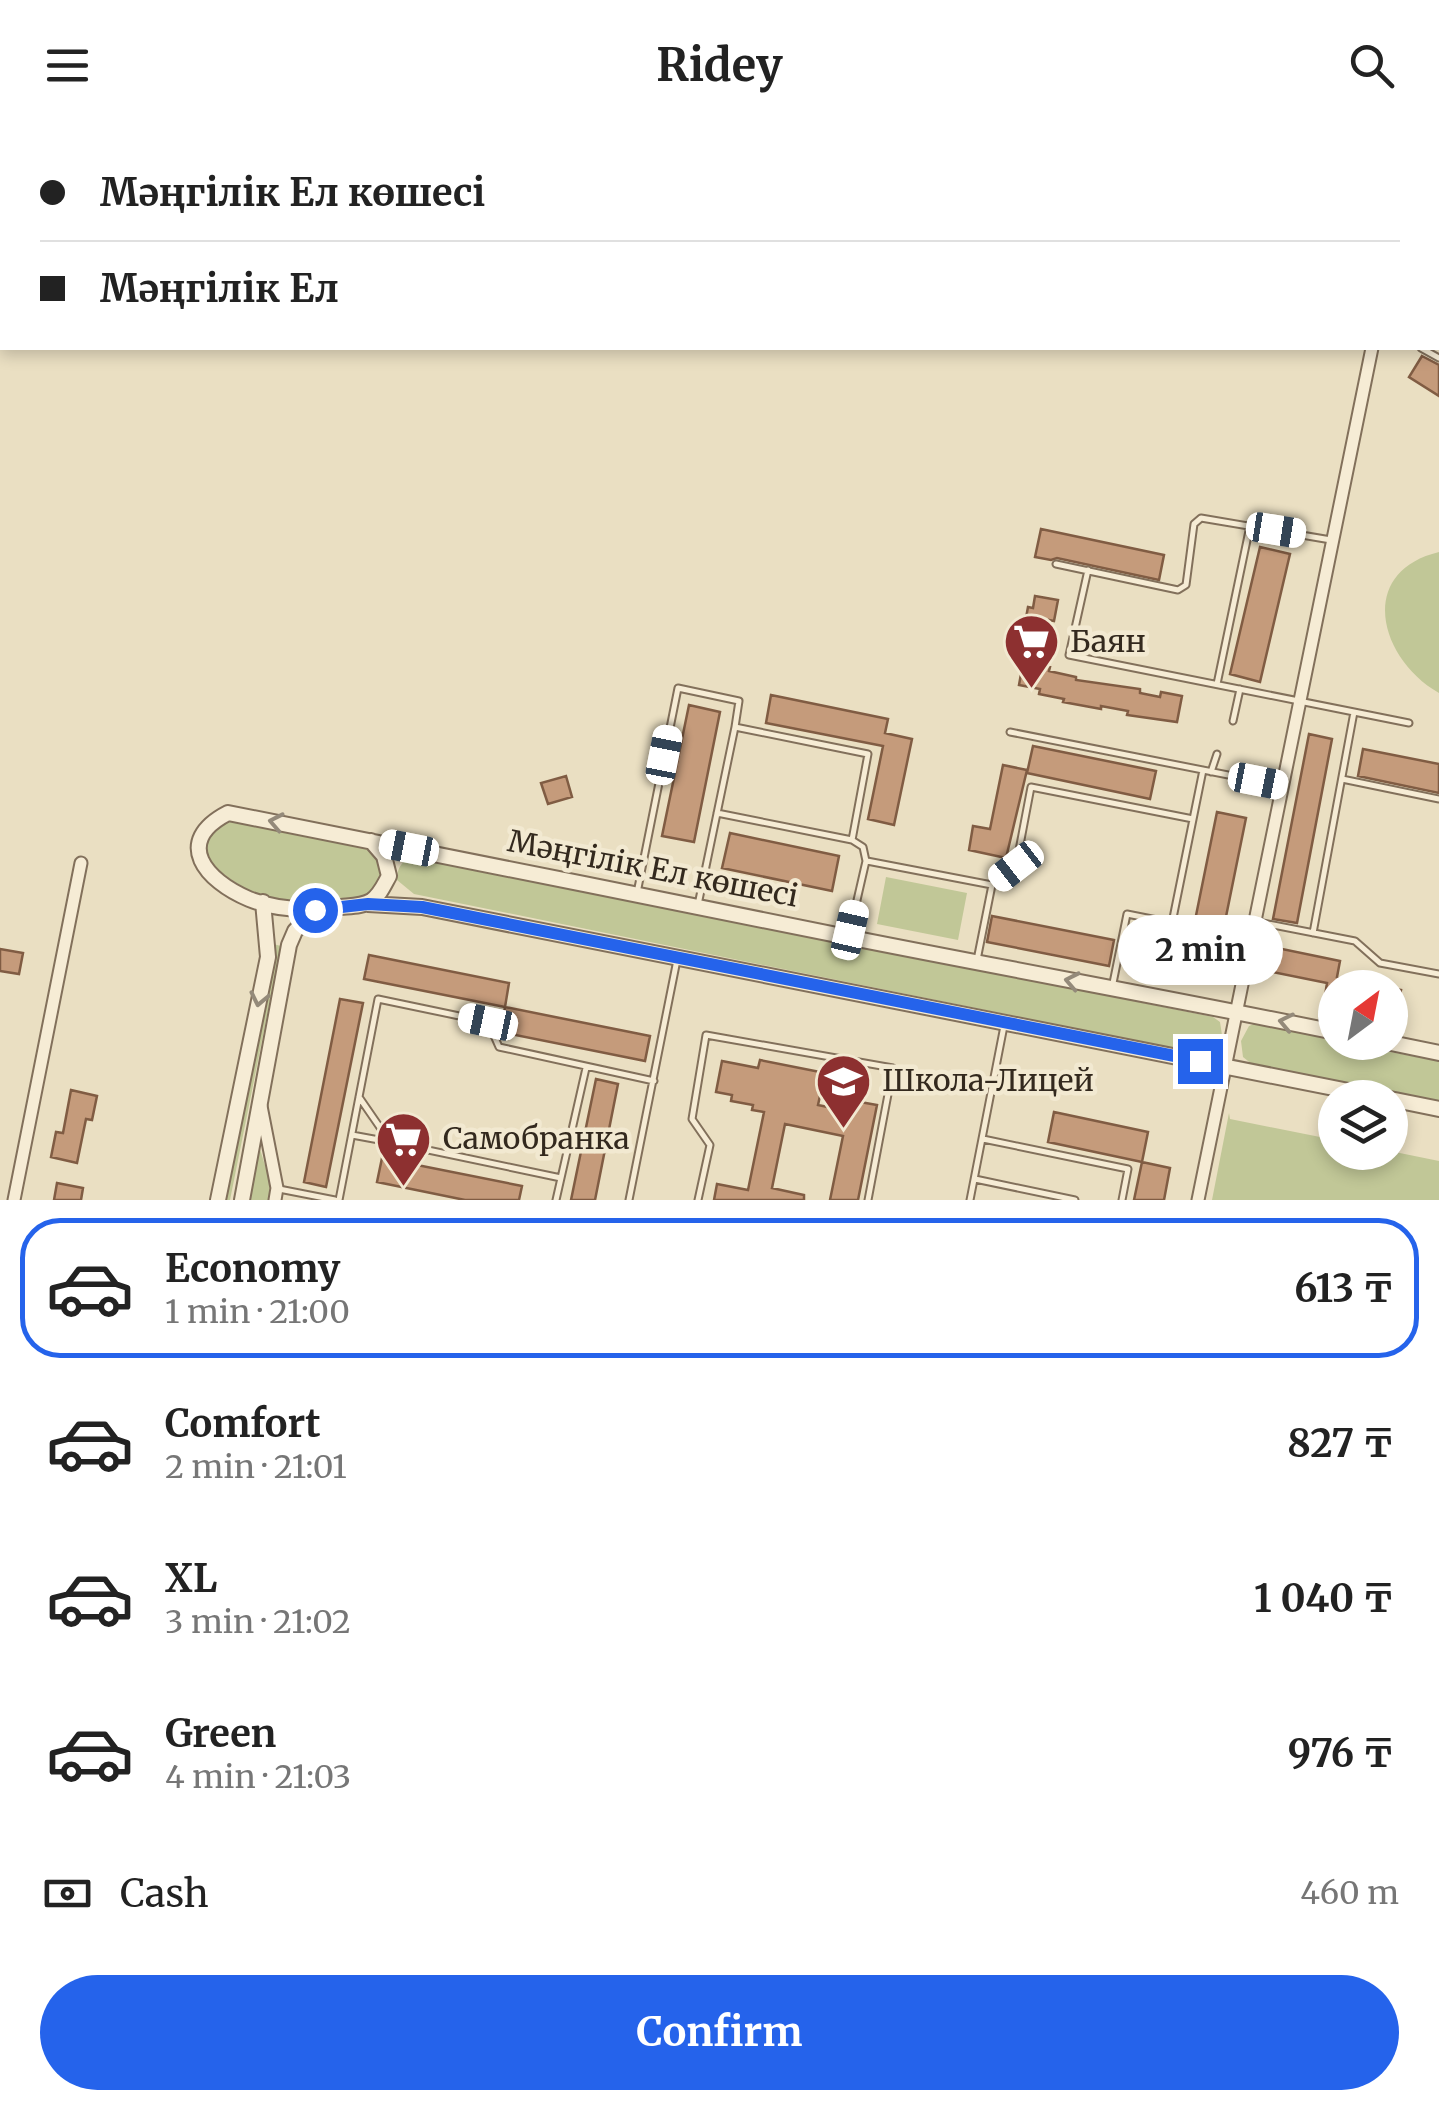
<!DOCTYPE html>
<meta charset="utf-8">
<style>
body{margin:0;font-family:Merriweather,serif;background:#f2f2f2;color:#222;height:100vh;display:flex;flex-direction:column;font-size:38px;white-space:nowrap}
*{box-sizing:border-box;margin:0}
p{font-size:32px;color:#767676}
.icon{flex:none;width:55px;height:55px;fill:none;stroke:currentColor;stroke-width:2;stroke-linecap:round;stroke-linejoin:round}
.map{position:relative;height:1070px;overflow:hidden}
.side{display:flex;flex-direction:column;background:#fff;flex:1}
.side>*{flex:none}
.guide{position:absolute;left:0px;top:0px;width:1440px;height:220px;box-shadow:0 5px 15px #0003;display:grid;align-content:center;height:220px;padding:0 40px;background:#fff}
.needle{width:65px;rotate:32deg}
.controls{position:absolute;left:1318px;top:840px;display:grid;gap:20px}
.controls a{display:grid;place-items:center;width:90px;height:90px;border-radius:50%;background:#fff;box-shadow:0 5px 15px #0003;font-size:50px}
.end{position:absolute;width:45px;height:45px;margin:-22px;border:12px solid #2563eb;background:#fff;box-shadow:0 0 0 5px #fff}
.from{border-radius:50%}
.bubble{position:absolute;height:70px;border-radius:35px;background:#fff;box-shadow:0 5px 15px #0003;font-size:32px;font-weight:700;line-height:70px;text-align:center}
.car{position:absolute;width:30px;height:60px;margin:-30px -15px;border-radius:12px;box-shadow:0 0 8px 2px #0007;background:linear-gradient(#fff 24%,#345 0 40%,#fff 0 76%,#345 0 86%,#fff 0)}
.guide b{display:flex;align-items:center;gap:35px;height:95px;font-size:38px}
.guide b+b{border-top:2px solid #e0e0e0}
.guide i{width:25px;height:25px;background:#222}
ul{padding:18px 0 0;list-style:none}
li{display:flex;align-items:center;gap:30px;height:140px;margin:0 20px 15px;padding:0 20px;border:5px solid transparent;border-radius:40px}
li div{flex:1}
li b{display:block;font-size:38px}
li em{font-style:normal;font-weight:700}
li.selected{border-color:#2563eb}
li>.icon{width:90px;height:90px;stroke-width:1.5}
.pay{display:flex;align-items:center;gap:25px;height:110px;padding:0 40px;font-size:38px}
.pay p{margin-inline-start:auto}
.primary-button{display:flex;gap:20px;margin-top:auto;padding:20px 40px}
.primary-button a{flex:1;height:115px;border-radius:60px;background:#2563eb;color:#fff;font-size:40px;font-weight:700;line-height:115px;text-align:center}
header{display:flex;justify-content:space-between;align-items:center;height:130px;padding:0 40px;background:#fff;font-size:45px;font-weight:700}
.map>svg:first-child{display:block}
</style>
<header><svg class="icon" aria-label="menu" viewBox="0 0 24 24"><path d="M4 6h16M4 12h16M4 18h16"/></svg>Ridey<svg class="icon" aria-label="search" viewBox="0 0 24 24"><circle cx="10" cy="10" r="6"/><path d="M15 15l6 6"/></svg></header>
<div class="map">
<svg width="1439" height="1070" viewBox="0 0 1439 1070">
<rect width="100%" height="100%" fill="#eadfc2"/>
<path fill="#c1c797" d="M1439,422v141c-60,-34 -83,-121 0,-141z
M231,690l137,27c15,13 21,41 -3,51 -8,3 -22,2 -31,3 -18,2 -36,4 -54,1 -25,-5 -63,-28 -77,-49 3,-18 8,-31 28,-33z
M414,726l799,161 7,5 2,13 -7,15 -19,3 -782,-159 -17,-14c0,-13 5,-19 17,-24z
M886,747l81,16 -9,47 -81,-16z
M273,814l8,2 -51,254h-8z
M1256,893l79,17v2l104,19v42l-186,-38 -10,-8 -2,-16 8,-15z
M1229,983l1,6 105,21v12l55,-1 49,10v39h-227z
M259,1016l13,42 -3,12h-21z"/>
<path fill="#c59b7b" stroke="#805c43" stroke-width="2.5" d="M1422,226l17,9v31l-30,-19z
M1041,399l123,26 -5,25 -102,-22 -6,2 -16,-3z
M1260,417l30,7 -30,128 -30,-8z
M1035,466l23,4 -4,21 -5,-1 -5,29 5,1 -3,16 4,1 -1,4 27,6v3l64,9v4l20,4 1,-5 21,4 -5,26 -50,-7 1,-4 -27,-5v3l-38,-7 1,-3 -25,-5 1,-5 -21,-4 7,-39 -5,-1 7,-38 5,1z
M771,565l117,24 -3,14 27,6 -18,86 -26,-6 15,-73 -117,-23z
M689,575l31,7 -26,130 -32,-6z
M1309,604l23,5 -35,184 -24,-4z
M1033,616l123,25 -6,28 -123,-26z
M1363,619l76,15v29l-81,-17z
M1003,635l24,5 -21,88 -37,-8 4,-24 17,3z
M566,646l6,21 -24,7 -7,-21z
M1217,682l29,6 -28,138 -29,-6z
M730,703l109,23 -7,35 -110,-23z
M992,786l122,24 -5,26 -122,-24z
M1143,811l46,9 -5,25 -46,-9z
M1268,816l72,15 -3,16 27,6v5h-29v16l-11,-2 3,-19 -64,-13z
M0,819l23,4 -4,21 -19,-3z
M369,825l140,28 -4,24 -141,-28z
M1390,858l11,2 -6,30h-5z
M340,869l23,4 -37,184 -22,-5z
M505,877l145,29 -5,25 -145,-29z
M760,930l65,13 -7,32 29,6 2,-11 28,5 -19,95h-28l13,-64 -58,-12 -13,64 32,7v5h-90l3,-16 31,6 16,-78 -12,-2 1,-5 -22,-4 1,-6 -16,-3 6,-31 36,7z
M596,949l22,5 -23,116h-24z
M71,960l26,6 -5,24 -6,-1 -9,44 -26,-6 5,-25 7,1z
M1054,982l94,20 -6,30 -94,-20z
M382,1028l140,28 -3,14h-54l-88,-18z
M1142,1032l28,6 -6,32h-30z
M57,1053l26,5 -2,12h-27z"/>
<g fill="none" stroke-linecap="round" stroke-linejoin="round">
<defs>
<path id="service" d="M1421,218l18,10
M1056,434l122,26 8,-5 8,-61 7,-6 130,22
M1088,440l-19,85 285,57 -41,221
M1217,554l33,-158
M1354,582l55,11
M1233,591l7,-32
M1010,602l269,53
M1211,642l6,-18
M1342,649l97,20
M717,683l135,27
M867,731l125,24
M638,758l40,-200 61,13 -4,26
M699,770l36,-173 133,27 -16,86 11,7 3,14 -17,74
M1258,792l97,19 25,22 59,11
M977,830l15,-75 24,-19 15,-79 162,32
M1112,858l15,-74 45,9 31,-153
M359,967l31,45 171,36
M352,1005l38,7
M983,1009l145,30 -6,31
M975,1049l100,21
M279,1059l56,11
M339,1070l39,-201 110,23 11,25 155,34
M556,1070l30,-132
M629,1070l48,-240
M698,1070l12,-55 -18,-26 14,-84 187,33 -25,132
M970,1070l34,-174"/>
<path id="minor" d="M1415,2l2,-2
M261,976l16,82 -2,12
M14,1070l67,-337
M1198,1070l174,-852"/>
<path id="tertiary" d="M371,711l13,15 5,20c-5,9 -9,19 -18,25 -8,5 -20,5 -30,6 -31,4 -62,4 -92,-8 -43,-18 -77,-57 -21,-86 208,40 416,84 624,125 161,32 322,61 483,94
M368,774l54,3 962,191
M1386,912l53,11
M1390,969l49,10
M218,1070l50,-243 -5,-55
M242,1070l47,-255 6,-14 20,-21"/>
</defs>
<use href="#service" stroke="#82705b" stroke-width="9"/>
<use href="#minor" stroke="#82705b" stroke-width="15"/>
<use href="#tertiary" stroke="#82705b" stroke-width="18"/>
<use href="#service" stroke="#f6ecd5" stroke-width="5"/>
<use href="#minor" stroke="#f6ecd5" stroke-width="11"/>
<use href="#tertiary" stroke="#f6ecd5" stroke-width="14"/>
</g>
<defs><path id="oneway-chevron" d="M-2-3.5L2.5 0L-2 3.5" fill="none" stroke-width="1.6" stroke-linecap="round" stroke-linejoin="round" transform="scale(2.5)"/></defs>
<g stroke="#948a7a">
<use href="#oneway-chevron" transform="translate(276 692) rotate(-169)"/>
<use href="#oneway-chevron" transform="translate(1072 851) rotate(-169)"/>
<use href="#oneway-chevron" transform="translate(259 869) rotate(102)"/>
<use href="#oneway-chevron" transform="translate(1286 892) rotate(-168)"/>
</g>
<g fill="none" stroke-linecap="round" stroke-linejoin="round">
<path stroke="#2563eb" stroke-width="12" d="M315,780l53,-6 54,3 778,154"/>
</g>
<defs>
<symbol id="supermarket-pin" viewBox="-11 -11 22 30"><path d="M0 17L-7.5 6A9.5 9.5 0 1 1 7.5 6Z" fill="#8d3030" stroke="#f2e9d1"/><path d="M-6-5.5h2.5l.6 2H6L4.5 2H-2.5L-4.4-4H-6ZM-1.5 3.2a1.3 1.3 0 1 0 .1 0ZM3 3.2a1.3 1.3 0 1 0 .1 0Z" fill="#fff"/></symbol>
<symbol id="school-pin" viewBox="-11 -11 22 30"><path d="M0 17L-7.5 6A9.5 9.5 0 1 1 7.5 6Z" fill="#8d3030" stroke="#f2e9d1"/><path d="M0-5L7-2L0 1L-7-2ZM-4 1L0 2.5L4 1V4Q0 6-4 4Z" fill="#fff"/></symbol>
</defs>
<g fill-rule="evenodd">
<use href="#supermarket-pin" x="1000" y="480" width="63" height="86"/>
<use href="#school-pin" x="812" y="920" width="63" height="86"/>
<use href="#supermarket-pin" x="372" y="978" width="63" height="86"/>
</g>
<g text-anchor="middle" stroke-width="9" stroke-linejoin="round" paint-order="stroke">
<g font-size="30" fill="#33291e" stroke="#f2e9d1" text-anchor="start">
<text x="1070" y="522">Баян</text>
<text x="882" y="961">Школа-Лицей</text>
<text x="443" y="1019">Самобранка</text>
</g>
<g font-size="30" fill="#33291e" stroke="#f2e9d1">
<text transform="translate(653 739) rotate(11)" y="10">Мәңгілік Ел көшесі</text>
</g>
</g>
</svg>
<div class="controls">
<a><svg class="needle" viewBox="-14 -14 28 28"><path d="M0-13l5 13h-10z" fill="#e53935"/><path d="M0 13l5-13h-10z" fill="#767676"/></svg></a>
<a><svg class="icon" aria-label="layers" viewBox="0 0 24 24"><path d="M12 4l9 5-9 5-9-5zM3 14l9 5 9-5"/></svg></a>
</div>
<i class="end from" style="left:315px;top:780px"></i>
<i class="end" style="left:1200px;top:931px"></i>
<div class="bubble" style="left:1118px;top:785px;width:165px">2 min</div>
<i class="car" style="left:1276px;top:400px;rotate:99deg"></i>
<i class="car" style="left:664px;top:625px;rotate:11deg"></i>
<i class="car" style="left:1258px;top:651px;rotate:101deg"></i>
<i class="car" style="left:409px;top:718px;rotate:281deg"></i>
<i class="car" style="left:1016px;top:736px;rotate:232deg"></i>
<i class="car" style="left:850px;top:800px;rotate:13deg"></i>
<i class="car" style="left:488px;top:892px;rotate:282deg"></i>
<div class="guide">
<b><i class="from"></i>Мәңгілік Ел көшесі</b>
<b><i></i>Мәңгілік Ел</b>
</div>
</div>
<section class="side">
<ul>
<li class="selected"><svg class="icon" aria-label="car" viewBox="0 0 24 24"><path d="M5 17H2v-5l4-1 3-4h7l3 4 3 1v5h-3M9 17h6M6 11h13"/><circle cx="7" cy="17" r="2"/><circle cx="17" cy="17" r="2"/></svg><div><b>Economy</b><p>1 min · 21:00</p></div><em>613 ₸</em></li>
<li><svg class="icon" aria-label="car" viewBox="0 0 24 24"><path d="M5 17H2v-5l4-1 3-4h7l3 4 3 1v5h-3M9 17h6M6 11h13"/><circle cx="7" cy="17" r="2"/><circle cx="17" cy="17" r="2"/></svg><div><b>Comfort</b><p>2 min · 21:01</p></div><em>827 ₸</em></li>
<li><svg class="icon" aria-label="car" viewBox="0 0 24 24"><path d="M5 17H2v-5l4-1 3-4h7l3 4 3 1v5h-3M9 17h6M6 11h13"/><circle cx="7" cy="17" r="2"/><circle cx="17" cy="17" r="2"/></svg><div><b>XL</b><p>3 min · 21:02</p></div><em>1 040 ₸</em></li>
<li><svg class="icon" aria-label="car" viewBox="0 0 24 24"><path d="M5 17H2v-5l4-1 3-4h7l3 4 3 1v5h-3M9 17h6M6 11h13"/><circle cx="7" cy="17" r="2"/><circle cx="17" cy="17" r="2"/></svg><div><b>Green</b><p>4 min · 21:03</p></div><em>976 ₸</em></li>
</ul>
<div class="pay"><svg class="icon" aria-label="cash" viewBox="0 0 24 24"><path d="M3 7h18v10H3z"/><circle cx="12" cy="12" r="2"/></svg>Cash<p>460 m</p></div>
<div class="primary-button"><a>Confirm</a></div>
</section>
